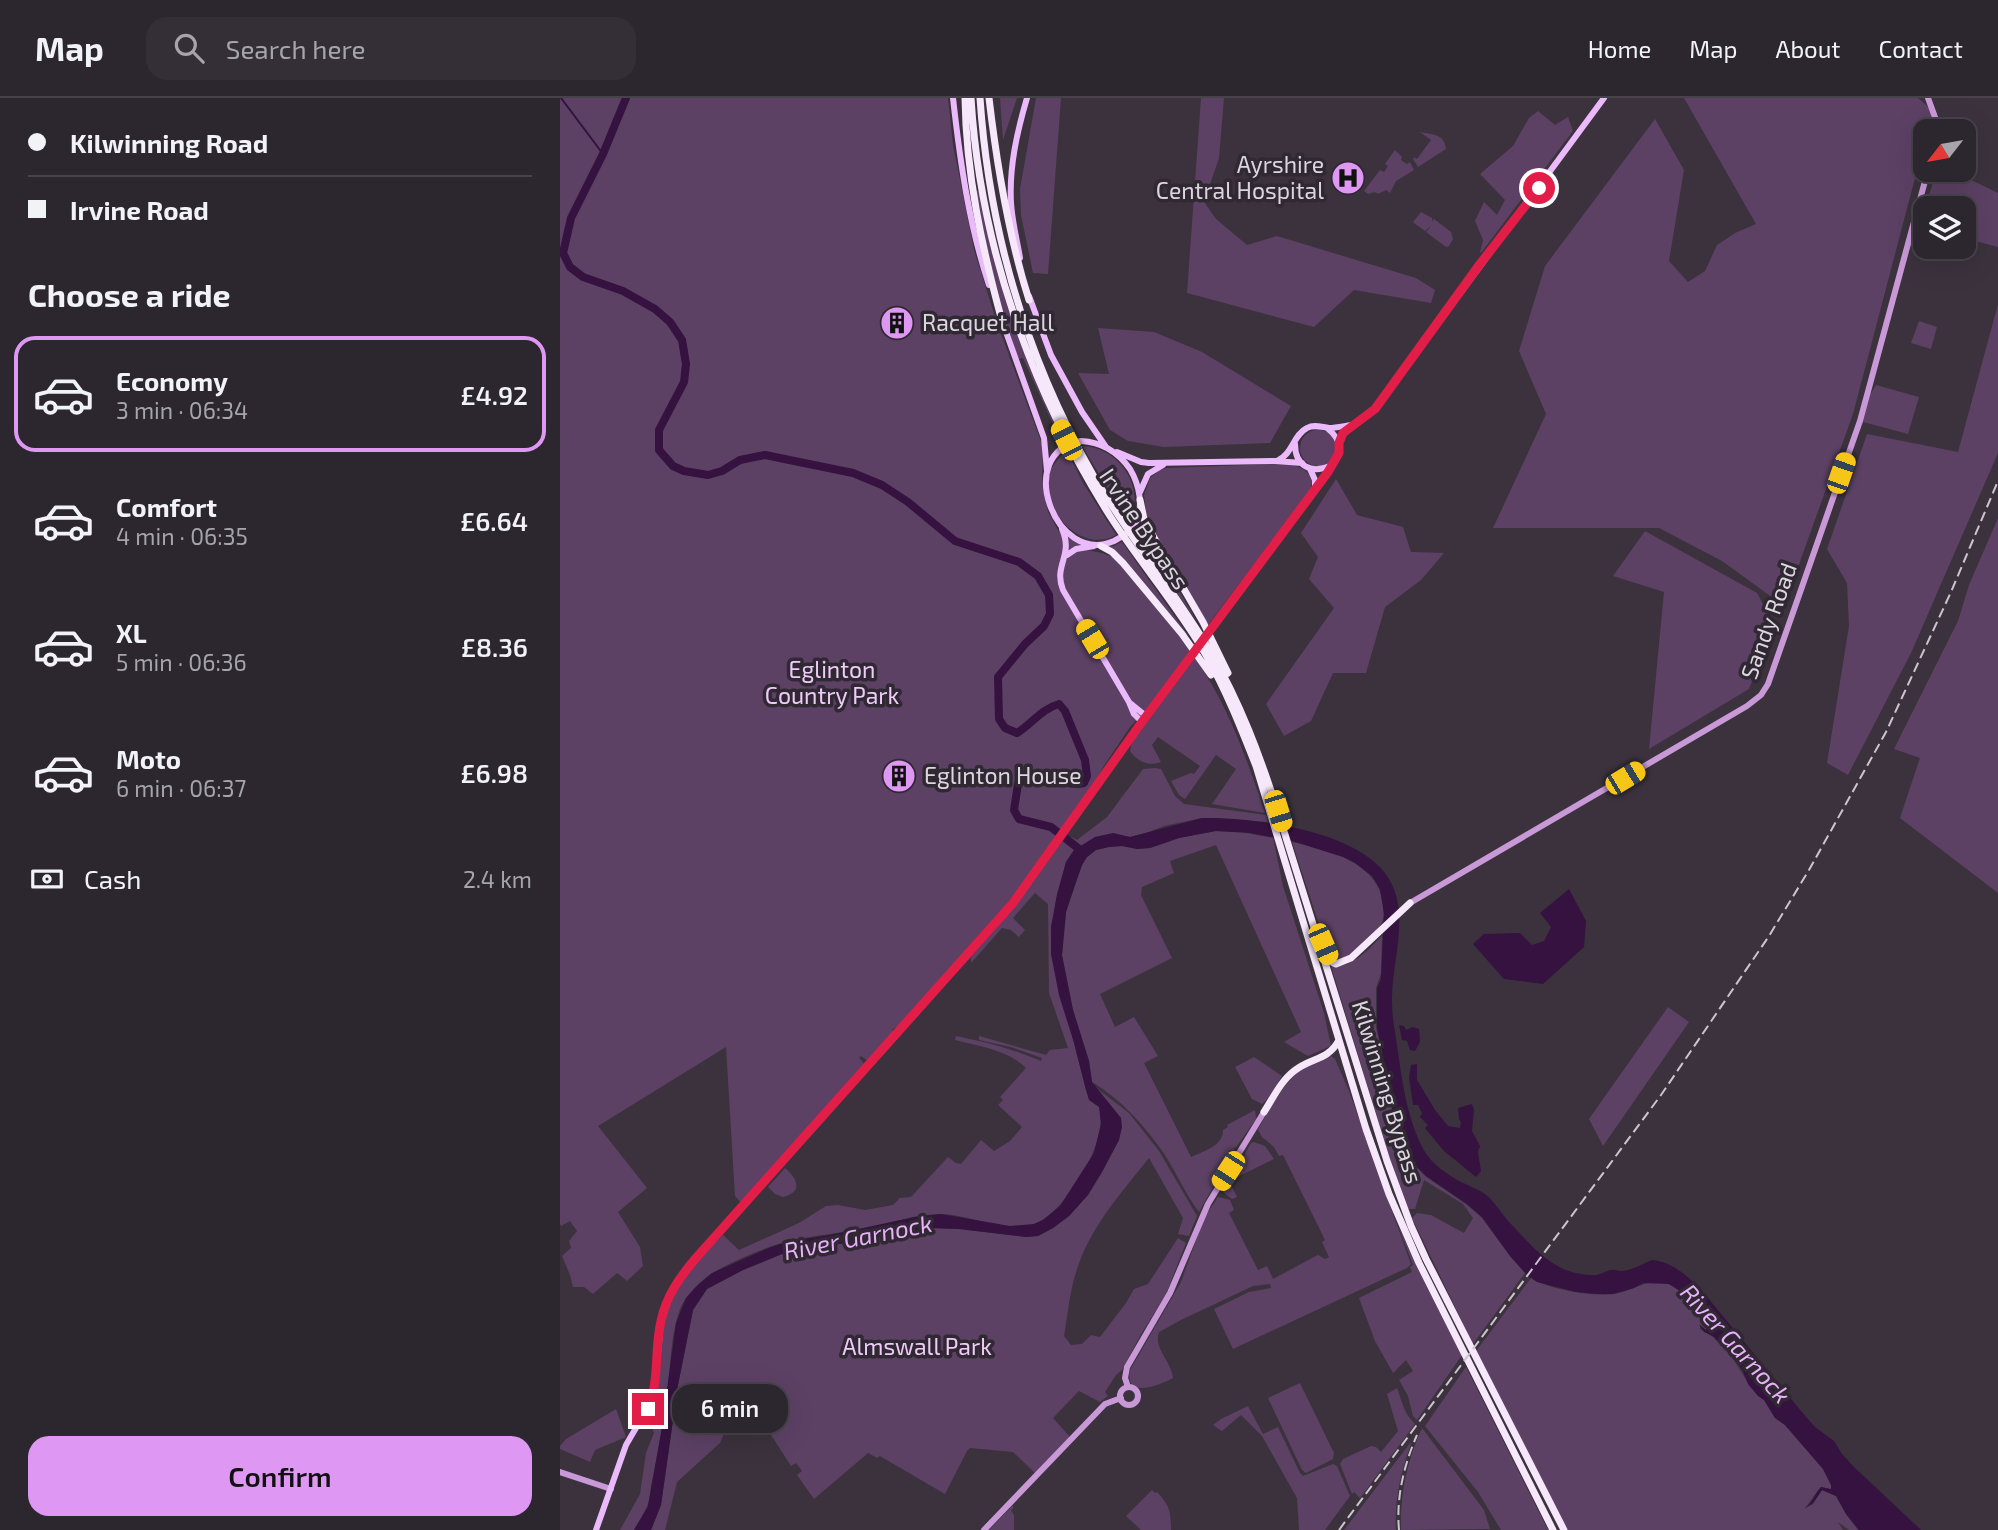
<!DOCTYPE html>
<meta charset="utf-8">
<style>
body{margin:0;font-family:"Exo 2",sans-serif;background:#342e36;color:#f1f3f6;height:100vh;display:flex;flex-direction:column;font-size:26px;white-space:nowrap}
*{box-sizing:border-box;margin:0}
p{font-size:23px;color:#a6a5aa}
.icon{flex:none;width:38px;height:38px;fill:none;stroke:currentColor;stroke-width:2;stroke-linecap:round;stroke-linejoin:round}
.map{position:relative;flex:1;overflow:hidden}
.side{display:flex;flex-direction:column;background:#2c262e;width:560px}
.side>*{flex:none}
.hud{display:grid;align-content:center;height:154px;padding:0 28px;background:#2c262e}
.needle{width:46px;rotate:239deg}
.buttons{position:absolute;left:1353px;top:21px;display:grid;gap:14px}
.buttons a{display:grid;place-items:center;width:63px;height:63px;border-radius:14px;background:#2c262e;box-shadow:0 7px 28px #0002,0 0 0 2px #48434a;font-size:35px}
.end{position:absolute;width:32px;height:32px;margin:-16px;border:9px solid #e11d48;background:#fff;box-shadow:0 0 0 4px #fff}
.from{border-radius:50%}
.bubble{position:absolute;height:49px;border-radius:21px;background:#2c262e;box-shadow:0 7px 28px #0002,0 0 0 2px #48434a;font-size:23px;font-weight:600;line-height:49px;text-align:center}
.car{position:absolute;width:21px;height:42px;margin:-21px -10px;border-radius:9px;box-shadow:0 0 5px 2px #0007;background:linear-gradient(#f5c518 24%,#345 0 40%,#f5c518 0 76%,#345 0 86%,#f5c518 0)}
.hud b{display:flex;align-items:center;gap:24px;height:66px;font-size:26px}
.hud b+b{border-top:2px solid #48434a}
.hud i{width:18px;height:18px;background:#f1f3f6}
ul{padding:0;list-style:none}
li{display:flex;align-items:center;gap:21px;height:116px;margin:0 14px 10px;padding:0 14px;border:4px solid transparent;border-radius:21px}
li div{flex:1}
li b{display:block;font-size:26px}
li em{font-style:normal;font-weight:600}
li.on{border-color:#de98f3}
li>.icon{width:63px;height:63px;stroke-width:1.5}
h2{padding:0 28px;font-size:32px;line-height:84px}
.pay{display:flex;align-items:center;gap:18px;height:77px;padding:0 28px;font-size:26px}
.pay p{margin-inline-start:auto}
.primary-button{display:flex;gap:14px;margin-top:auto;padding:14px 28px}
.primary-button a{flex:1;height:80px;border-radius:21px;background:#de98f3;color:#111;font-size:28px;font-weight:600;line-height:80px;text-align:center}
header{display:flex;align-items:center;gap:42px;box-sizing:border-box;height:98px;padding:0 35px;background:#2c262e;border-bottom:2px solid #48434a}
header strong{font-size:33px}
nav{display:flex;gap:38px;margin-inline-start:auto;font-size:24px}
.search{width:490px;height:63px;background:#342e36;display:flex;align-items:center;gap:18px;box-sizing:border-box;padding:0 24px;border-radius:21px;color:#a6a5aa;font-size:26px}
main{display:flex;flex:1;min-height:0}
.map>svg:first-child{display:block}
</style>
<header>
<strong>Map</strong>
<div class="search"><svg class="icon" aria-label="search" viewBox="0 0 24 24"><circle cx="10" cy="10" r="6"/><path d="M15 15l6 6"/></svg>Search here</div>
<nav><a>Home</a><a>Map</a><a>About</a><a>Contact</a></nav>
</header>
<main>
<section class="side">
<div class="hud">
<b><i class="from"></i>Kilwinning Road</b>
<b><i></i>Irvine Road</b>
</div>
<h2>Choose a ride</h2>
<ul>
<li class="on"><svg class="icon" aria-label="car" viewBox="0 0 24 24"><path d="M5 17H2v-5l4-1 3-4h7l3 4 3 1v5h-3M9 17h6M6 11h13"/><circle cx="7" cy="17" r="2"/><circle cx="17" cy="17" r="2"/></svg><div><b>Economy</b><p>3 min · 06:34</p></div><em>£4.92</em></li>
<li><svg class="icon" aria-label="car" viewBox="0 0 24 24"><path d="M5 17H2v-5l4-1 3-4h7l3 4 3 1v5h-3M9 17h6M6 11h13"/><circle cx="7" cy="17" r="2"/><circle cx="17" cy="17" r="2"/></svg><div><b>Comfort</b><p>4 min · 06:35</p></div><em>£6.64</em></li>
<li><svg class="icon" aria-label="car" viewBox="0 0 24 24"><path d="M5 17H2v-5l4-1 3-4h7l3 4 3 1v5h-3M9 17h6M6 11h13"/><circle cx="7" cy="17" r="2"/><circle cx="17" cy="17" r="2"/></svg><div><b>XL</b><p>5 min · 06:36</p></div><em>£8.36</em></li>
<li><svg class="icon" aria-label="car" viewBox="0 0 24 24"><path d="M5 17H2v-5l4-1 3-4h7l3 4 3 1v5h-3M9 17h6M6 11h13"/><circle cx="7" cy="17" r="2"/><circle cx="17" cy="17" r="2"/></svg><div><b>Moto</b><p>6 min · 06:37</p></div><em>£6.98</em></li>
</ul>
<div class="pay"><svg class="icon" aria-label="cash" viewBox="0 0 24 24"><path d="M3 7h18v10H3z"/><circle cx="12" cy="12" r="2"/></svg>Cash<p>2.4 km</p></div>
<div class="primary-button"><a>Confirm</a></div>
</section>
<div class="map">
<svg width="1438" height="1432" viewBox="0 0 1438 1432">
<rect width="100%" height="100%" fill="#3b323d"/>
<path fill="#5c4164" d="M0,0h388l5,47 21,105 23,73 46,124 -1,35 6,30 11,20 9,8 -1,-5 16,9 -4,3c14,6 27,4 39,14l72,89 -39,55 -21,22 -25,37 -14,25 -68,96 -123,139 -8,6 3,2 -27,29 -7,-5 -2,2 4,4 1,5 -122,137 -7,-8 -9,-149 -128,79 49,62 -29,24 22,35 3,19 -16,15 -10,-8 -24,21 -9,-7h-11l-3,-12 -8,-19 9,-8 -2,-7 8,-10 -7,-10 -9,5 -1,-2z
M440,0h17l-14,42z
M476,0h25l-13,176 -15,-1 -12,-58 -1,-26z
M641,0h23l-5,60 -15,44 12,17 31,26 30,-9 139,42 19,12 -4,13 -77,-13 -40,37 -127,-34z
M1124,0h234l15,13 -6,20h-2v9l-72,274 -69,192 -62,-45 -63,-33h-166l53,-114 -27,-63 26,-85 110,-147 29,51 -15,91 19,21 17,-11 12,-26 18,-12 21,-9z
M978,13l17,14 13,-8 5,14 -92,122 -1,-1 3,-12 -8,-19 9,-19 13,13 8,-15 -25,-26 33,-28 16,-28z
M860,34c13,3 24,1 26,17l-28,18 -5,-8 1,-2 3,2 14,-19z
M835,52l7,7 -1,3 6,4 3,-2 4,8 -18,11 -6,12 -4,-3 -8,4 -3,-2 -7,2 -4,-3 16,-21 4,2 4,-6 -3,-2z
M1404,61l5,20 29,14v54l-34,-9v-30h-39l12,-38h27z
M415,93h4c18,88 43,171 85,252l-2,1 -39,-86 -5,1 -20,-63z
M861,114l11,6v3l2,-2 17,13 2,7 -4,7 -3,1 -20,-15 5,-6 -6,5 -11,-8 -1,-1z
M1438,206v149l-87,200 -63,122 -21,-12 22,-137 -2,-43 -20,-34 40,-115 91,18z
M1359,223l18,6 -6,22 -20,-6z
M538,230l56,4 48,20 89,54 -21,37 -106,4 -36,-6 -18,-11 -32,-57 31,1z
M1316,287l43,12 -11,37 -45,-12 7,-27z
M740 350a18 18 0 1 1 36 0a18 18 0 1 1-36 0Z
M522,348c38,1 65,43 47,77z
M507,353l16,32 33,52c-37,21 -81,-31 -64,-67 4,-7 9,-12 15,-17z
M715,366c16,1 31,0 37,17l-1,8 -103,136 -61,-106 -3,-24 6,-17 10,-8 7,-2z
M776,381l21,36 46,12 8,25 33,1 -23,27 -36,27 -19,66h-33l-22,48 -27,15 -18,-32 68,-96 -25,-29 9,-22 -17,-24z
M581,419l6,19 50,86 -63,-91z
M1438,420v375l-98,-75 20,-60 -26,-9 64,-128 11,-36z
M1085,433l112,62 17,32 -25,64 -100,60 15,-157 -51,-16z
M562,444l66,93 -2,1 -79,-89 6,-1z
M635,560c35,51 50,97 70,155l-53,-9 24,-35 -20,-14 -31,44 -6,-4 -8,-14 20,-8 3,1 6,-8 -42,-29 -6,8 9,17c-13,5 -24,-1 -31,-11l2,-9z
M595,670l6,1 14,27 9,8 82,11 2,7 -66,-4 -38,8 -18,7 -16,4 -17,-3 -39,16 -8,12 -15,65 23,116 12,47 4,10 9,7c11,33 -33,106 -65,117 -30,10 -64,-10 -94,-10 -24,0 -49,9 -73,14 -26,5 -52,7 -78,13 -24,6 -57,20 -78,33 -12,8 -25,21 -31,35 -8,22 -9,45 -11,68 -4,35 -10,70 -17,104 -2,9 -2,18 -5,26 -3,8 -9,16 -13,23h-14l20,-36 6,-41 8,-20 -7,-16c18,-25 11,-68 18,-97 7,-35 33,-60 58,-85l16,15 60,-27 27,-17 12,-1 27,5 28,-5 7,-7 11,-1 37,-40 8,6 5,1 20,-24 13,11 16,-10 12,-14 -24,-22 5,-5 -3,-3 26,-29c-18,-18 -47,-22 -71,-28l1,-4c30,6 57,13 85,25l1,-3 -31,-11 -32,-7v-4l67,19 4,-5 18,-2 -19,-55 -1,-89 -13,-11 -22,25 12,12 -6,7 -8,-7 -9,-2 -31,35v-6l37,-43 59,-79 10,5 30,-23 36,-48z
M655,733l26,1 32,6 10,48 41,127 7,33 -23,10 -24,-14 17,-10 -85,-187 -46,16 4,12 -32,14 -1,8 31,63 -72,36 15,33 19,-10 24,39 -14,7 47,94c13,-6 32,-11 32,-27l5,-3 -1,-2 28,-15 1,9 -22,31 -35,62c-13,-17 -22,-38 -34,-57 -20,-29 -43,-55 -73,-73l-3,-21 -16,-51 -11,-55 4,-43 16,-47 5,-8 9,-7 13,-3 13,-1 15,3 13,-1 29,-10z
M732,744c35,6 87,21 91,62 2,18 -1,21 -13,33 -11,10 -20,20 -35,25l-6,-7z
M822,838l-1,37 -5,15v39l14,64 3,28 4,14 18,32 10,11 42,29 15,13 28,38 15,17 -52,71 -61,-126 5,-5 14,2 33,18 9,-15 -10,-14 -39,-24 -9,29h-7l-13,-33 -64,-210c22,2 37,-16 51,-30z
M1108,909l21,15 -86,124 -14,-27z
M771,958l4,3 14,32 62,173 -4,4 -174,81 -19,-40 35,-17 22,-4 -1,-4 -17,2 -72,34 -22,12c-6,16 13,30 14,46 -13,7 -49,22 -43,-8l51,-88 23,-64 14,-21 12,3 4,10 -5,3 29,57 9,-4 6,13 41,-22 4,-2 7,4 4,-2 -7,-15 3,-2 -42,-85 -4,1 -5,-9 -12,-10 -4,-7c9,-18 27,-48 42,-60 9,-7 21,-10 31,-14z
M694,959l28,19 -16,25 -4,3 -10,-5 -17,-32z
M535,989l34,26 30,38 38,65 -8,20 -11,-2 5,-16 -34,-60c-27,34 -57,67 -71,108 -8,22 -10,47 -14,70l7,9 11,-1 9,-9 9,2 26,-34 8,-14 14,-5 30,-46 8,5 -20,51 -26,42 -18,34 -6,5 -11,17 3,4 -8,6 -21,-11 -26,27 17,19 -35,36 -22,-21 -43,-4 -3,3 -22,43 -65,-38 -3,2 -9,-5 -54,46 -17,-24 5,-4 -6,-8 -5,3 -27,-42 4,-3 -24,-34 -14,7 -7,42 -3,7 -43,39 -12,48h-14l10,-25 17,-120 15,-75 14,-21 36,-19 39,-16 148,-26 29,1 67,8 12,-1 15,-8 16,-12 19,-21 14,-23 17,-32 2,-22z
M694,1044l11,4 9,13 -45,22 8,16 -5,2 -9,-7 2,-9 15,-20 11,-20z
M225,1070c12,10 19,24 -2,29l-8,-3 -7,-7z
M837,1125l21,46 44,86 -45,65 -4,-4 -5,-20 -9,-16 14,-9 -7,-11 -13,13 -18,-32 -16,-43 53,-26 -2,-5 3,-2z
M971,1180c16,11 63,19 83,16 22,-3 38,-21 62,-6 13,8 22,26 30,38v4l-6,-5v4l13,8 19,20 18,29 14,14 11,18 10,7 38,44 8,16v5l-10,-3 -16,21 8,-4 9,-14 14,6 10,18 12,16h-9l-11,-8 5,8h-275l-92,-179z
M906,1269l82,163h-47l-23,-38 -53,-66z
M740,1285l34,70 -1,6 -27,14 -4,-3 -34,-72z
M837,1290c5,13 7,26 18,36l-55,74 -6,-6 -2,2 -12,-30 3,-5 28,-13 5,1 5,5 17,-21 -11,-37z
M688,1308l15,28 15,-7 22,46 3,3 30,-12 4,2 13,30 -25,34h-26l-2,-32 -35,-62 -21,-21 -19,16 -9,-6 8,-6z
M56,1311l10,28 -31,13 -5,12 -30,-13v-3l6,-7z
M862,1330l62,82 6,19 -89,1c-1,-36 6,-69 21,-102z
M850,1345l1,1c-10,27 -17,57 -15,86h-52z
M592,1392l3,3 2,-1c13,14 14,20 14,38h-30l-15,-14z
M453,1407v4l-2,1 3,5v15h-25z"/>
<path fill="#35123f" d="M642,720c51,-1 150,12 183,55 28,37 6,87 7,129 0,15 3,29 5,43 5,35 10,76 28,107 8,13 23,23 36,30 8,4 17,7 24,12 9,7 16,19 24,28 26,27 46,54 87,53 6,-1 10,-4 15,-5 4,-1 7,1 11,1 10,-1 20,-7 30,-11 21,2 37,17 51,32l98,119 14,16 19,14 8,13 12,13 67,63h-62l-13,-16 -10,-18 -14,-6 -9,13 -9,6c9,-6 10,-15 17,-22l10,2v-4l-8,-16 -38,-44 -10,-7 -11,-18 -6,-4 -10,-12 -5,-13 -10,-14 -20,-21 -9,-4 -5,-8 7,6v-4l-23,-33 -14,-9 -26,-1 -9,5 -21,6h-16l-21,-2 -39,-10 -10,-7 -17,-19 -28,-39 -15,-13 -41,-28 -11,-11 -12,-20 -10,-26 -3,-29 -13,-62v-40l4,-9 3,-65 -4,-25 -8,-13 -17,-13 -12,-6 -51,-16 -42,-8 -34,-2 -37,7 -29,10 -13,1 -15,-3 -13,1 -13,3 -9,7 -5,8 -6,17 -10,30 -4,43 11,55 16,51 3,21 29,36 1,9 -3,13 -17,32 -14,23 -19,21 -16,12 -15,8 -12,1 -67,-8 -29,-1 -148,26 -39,16 -36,19 -14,21 -15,75 -17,120 -10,25h-17l14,-24 13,-73 15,-110 10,-25 13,-14 13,-11 59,-26 19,-6 40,-6 85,-18 26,-3 69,12 24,-2 9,-4 17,-14 34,-53 7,-29 -2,-17 -10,-7 -3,-10 -12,-47 -15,-48 -8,-41v-27l6,-33 9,-32 8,-12 21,-13 18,-4 17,4z
M1009,791l17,32 -2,26 -41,37 -39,-5 -31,-35 11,-10 36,-1 12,12 12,-4 7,-14 -11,-14z
M839,927l5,1 2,4 7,-3 6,2 1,13 -5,9 -5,-1 -3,-9 -5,-1z
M857,966v16l18,30 13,16 12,2 1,-6 -2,-3 -1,-11 14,-4 2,6 -2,21 8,15 -2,6 3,19 -5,6 -32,-26 -19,-23 3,-3 -8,-8 2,-4 -4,-8h-5l-4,-27 2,-13z"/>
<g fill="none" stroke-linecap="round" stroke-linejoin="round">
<path stroke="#35123f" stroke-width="2" d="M1,0l42,56"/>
<path stroke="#35123f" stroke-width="8" d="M66,0l-23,56 -32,64 -8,35 7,14 13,10 40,14 32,18 15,13 12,18 4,24 -2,18 -25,48v20l14,16 11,5 24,4 14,-4 18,-11 25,-5 88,18 29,12 26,17 47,39 64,21 19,14 11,19 1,19 -6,12 -19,18 -27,33 1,42 6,9 12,5c15,-9 24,-24 42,-29l6,7 20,49 2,16 -3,7c-28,6 -38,-22 -66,1l-4,26 5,9 32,8 32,25"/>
<path stroke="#c999d7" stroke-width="6" d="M1368,0l8,22v11
M850,805l337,-197 14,-11 7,-11 92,-263 68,-251
M568,1289l-3,-9 2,-11 43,-74 38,-89 56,-92
M560 1298a9 9 0 1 1 18 0a9 9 0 1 1-18 0Z
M0,1374l51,17
M424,1432l121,-126 16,-6"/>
<path stroke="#ebbafa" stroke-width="6" d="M393,0c7,63 16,127 36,187
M460,160c-3,-18 -8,-37 -9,-55 -2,-36 6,-71 16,-105
M469,198l22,59 31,57 24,35
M441,220l43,120 3,33
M521,343c20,1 37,11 49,28 9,15 15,39 4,56 -5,7 -12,12 -20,16 -59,26 -101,-89 -33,-100z
M779,345l4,-10 32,-24 229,-311
M735,346c0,22 16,30 35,22
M557,354l24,10 8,1 126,-2 27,2
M717,363c16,-7 16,-26 30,-33 7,-4 14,-1 22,0 7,0 15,-2 22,-3
M750,371l5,11v9
M580,394l8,-18 15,-9
M502,431c12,27 -9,36 1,61l66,112 5,12 8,8
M507,457l9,-6 18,-3
M570,605l16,13
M36,1432l30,-85 24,-41 6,-29 5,-54 12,-33 23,-30 317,-355 126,-177 189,-254c10,-18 19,-28 -1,-44"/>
<path stroke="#f6e7fa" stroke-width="7" d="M405,0c1,76 17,150 37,223
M411,0c9,148 60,293 139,418 30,47 68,90 96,139 20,35 35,73 50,111l110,363 23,65 30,69 134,267
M420,0c9,133 47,261 113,377 35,61 81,115 117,176 30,51 50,105 68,161l109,349 24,65 15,33 138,271
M429,0c8,68 19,136 40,202
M580,402l4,19 5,10 54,93 25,51
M541,448l11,6 11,11 59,71 29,41
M767,856l3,7 6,3 15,-6 59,-55
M704,1014c9,-14 17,-31 30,-41 17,-14 34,-10 45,-31"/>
<path stroke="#cbc6cd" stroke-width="2" stroke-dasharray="10 5" stroke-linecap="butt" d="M779,1432l322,-435 108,-159 40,-66 77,-138 65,-140 47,-111
M839,1432c-3,-33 5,-65 18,-95"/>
</g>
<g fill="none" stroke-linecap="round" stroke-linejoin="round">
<path stroke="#e11d48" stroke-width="9" d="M88,1311c12,-29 6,-59 13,-88 5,-25 19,-44 35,-63l317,-355 126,-177 189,-254 11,-19v-10l4,-10 32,-24 105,-145 59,-76"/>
</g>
<defs>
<symbol id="hospital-disc" viewBox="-11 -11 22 22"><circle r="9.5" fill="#de98f3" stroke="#302833"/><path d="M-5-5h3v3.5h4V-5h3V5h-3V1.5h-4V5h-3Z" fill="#111"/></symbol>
<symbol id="building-disc" viewBox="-11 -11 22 22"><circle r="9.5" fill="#de98f3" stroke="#302833"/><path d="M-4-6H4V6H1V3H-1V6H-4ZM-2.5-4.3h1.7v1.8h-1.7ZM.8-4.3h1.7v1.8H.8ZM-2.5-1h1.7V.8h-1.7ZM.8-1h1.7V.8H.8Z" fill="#111"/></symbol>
</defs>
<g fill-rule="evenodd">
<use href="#hospital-disc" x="769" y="61" width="38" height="38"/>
<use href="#building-disc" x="318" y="206" width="38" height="38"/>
<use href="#building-disc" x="320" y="659" width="38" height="38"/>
</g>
<g text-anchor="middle" stroke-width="7" stroke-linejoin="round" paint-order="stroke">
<g font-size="23" fill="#dcd7de" stroke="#302833" text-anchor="start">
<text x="764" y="75" text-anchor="end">Ayrshire<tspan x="764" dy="26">Central Hospital</tspan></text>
<text x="362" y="233">Racquet Hall</text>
<text x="364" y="686">Eglinton House</text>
</g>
<g font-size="23" fill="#dcd7de" stroke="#302833">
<text transform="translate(584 431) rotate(56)" y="8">Irvine Bypass</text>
<text transform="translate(1209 523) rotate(-70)" y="8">Sandy Road</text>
<text transform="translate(827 994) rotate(73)" y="8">Kilwinning Bypass</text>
</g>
<g font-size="23" fill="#eecbf8" stroke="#302833">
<text x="272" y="580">Eglinton<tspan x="272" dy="26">Country Park</tspan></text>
<text x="357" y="1257">Almswall Park</text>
</g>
<g font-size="24" font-style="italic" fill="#eab0fb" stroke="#302833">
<text transform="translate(298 1140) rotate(-11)" y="8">River Garnock</text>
<text transform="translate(1175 1246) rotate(48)" y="8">River Garnock</text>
</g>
</g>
</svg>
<div class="buttons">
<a><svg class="needle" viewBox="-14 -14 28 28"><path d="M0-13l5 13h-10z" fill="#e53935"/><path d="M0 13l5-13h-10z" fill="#a6a5aa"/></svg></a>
<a><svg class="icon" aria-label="layers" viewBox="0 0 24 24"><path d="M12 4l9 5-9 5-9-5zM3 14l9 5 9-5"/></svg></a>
</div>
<i class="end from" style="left:979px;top:90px"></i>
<i class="end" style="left:88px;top:1311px"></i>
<div class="bubble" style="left:112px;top:1286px;width:116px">6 min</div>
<i class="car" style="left:506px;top:342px;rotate:333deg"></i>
<i class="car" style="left:1281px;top:375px;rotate:19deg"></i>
<i class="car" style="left:532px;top:541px;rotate:329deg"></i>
<i class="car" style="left:1065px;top:680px;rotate:59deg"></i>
<i class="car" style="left:718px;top:713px;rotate:163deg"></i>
<i class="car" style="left:763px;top:846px;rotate:157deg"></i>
<i class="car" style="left:668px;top:1073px;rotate:213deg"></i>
</div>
</main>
